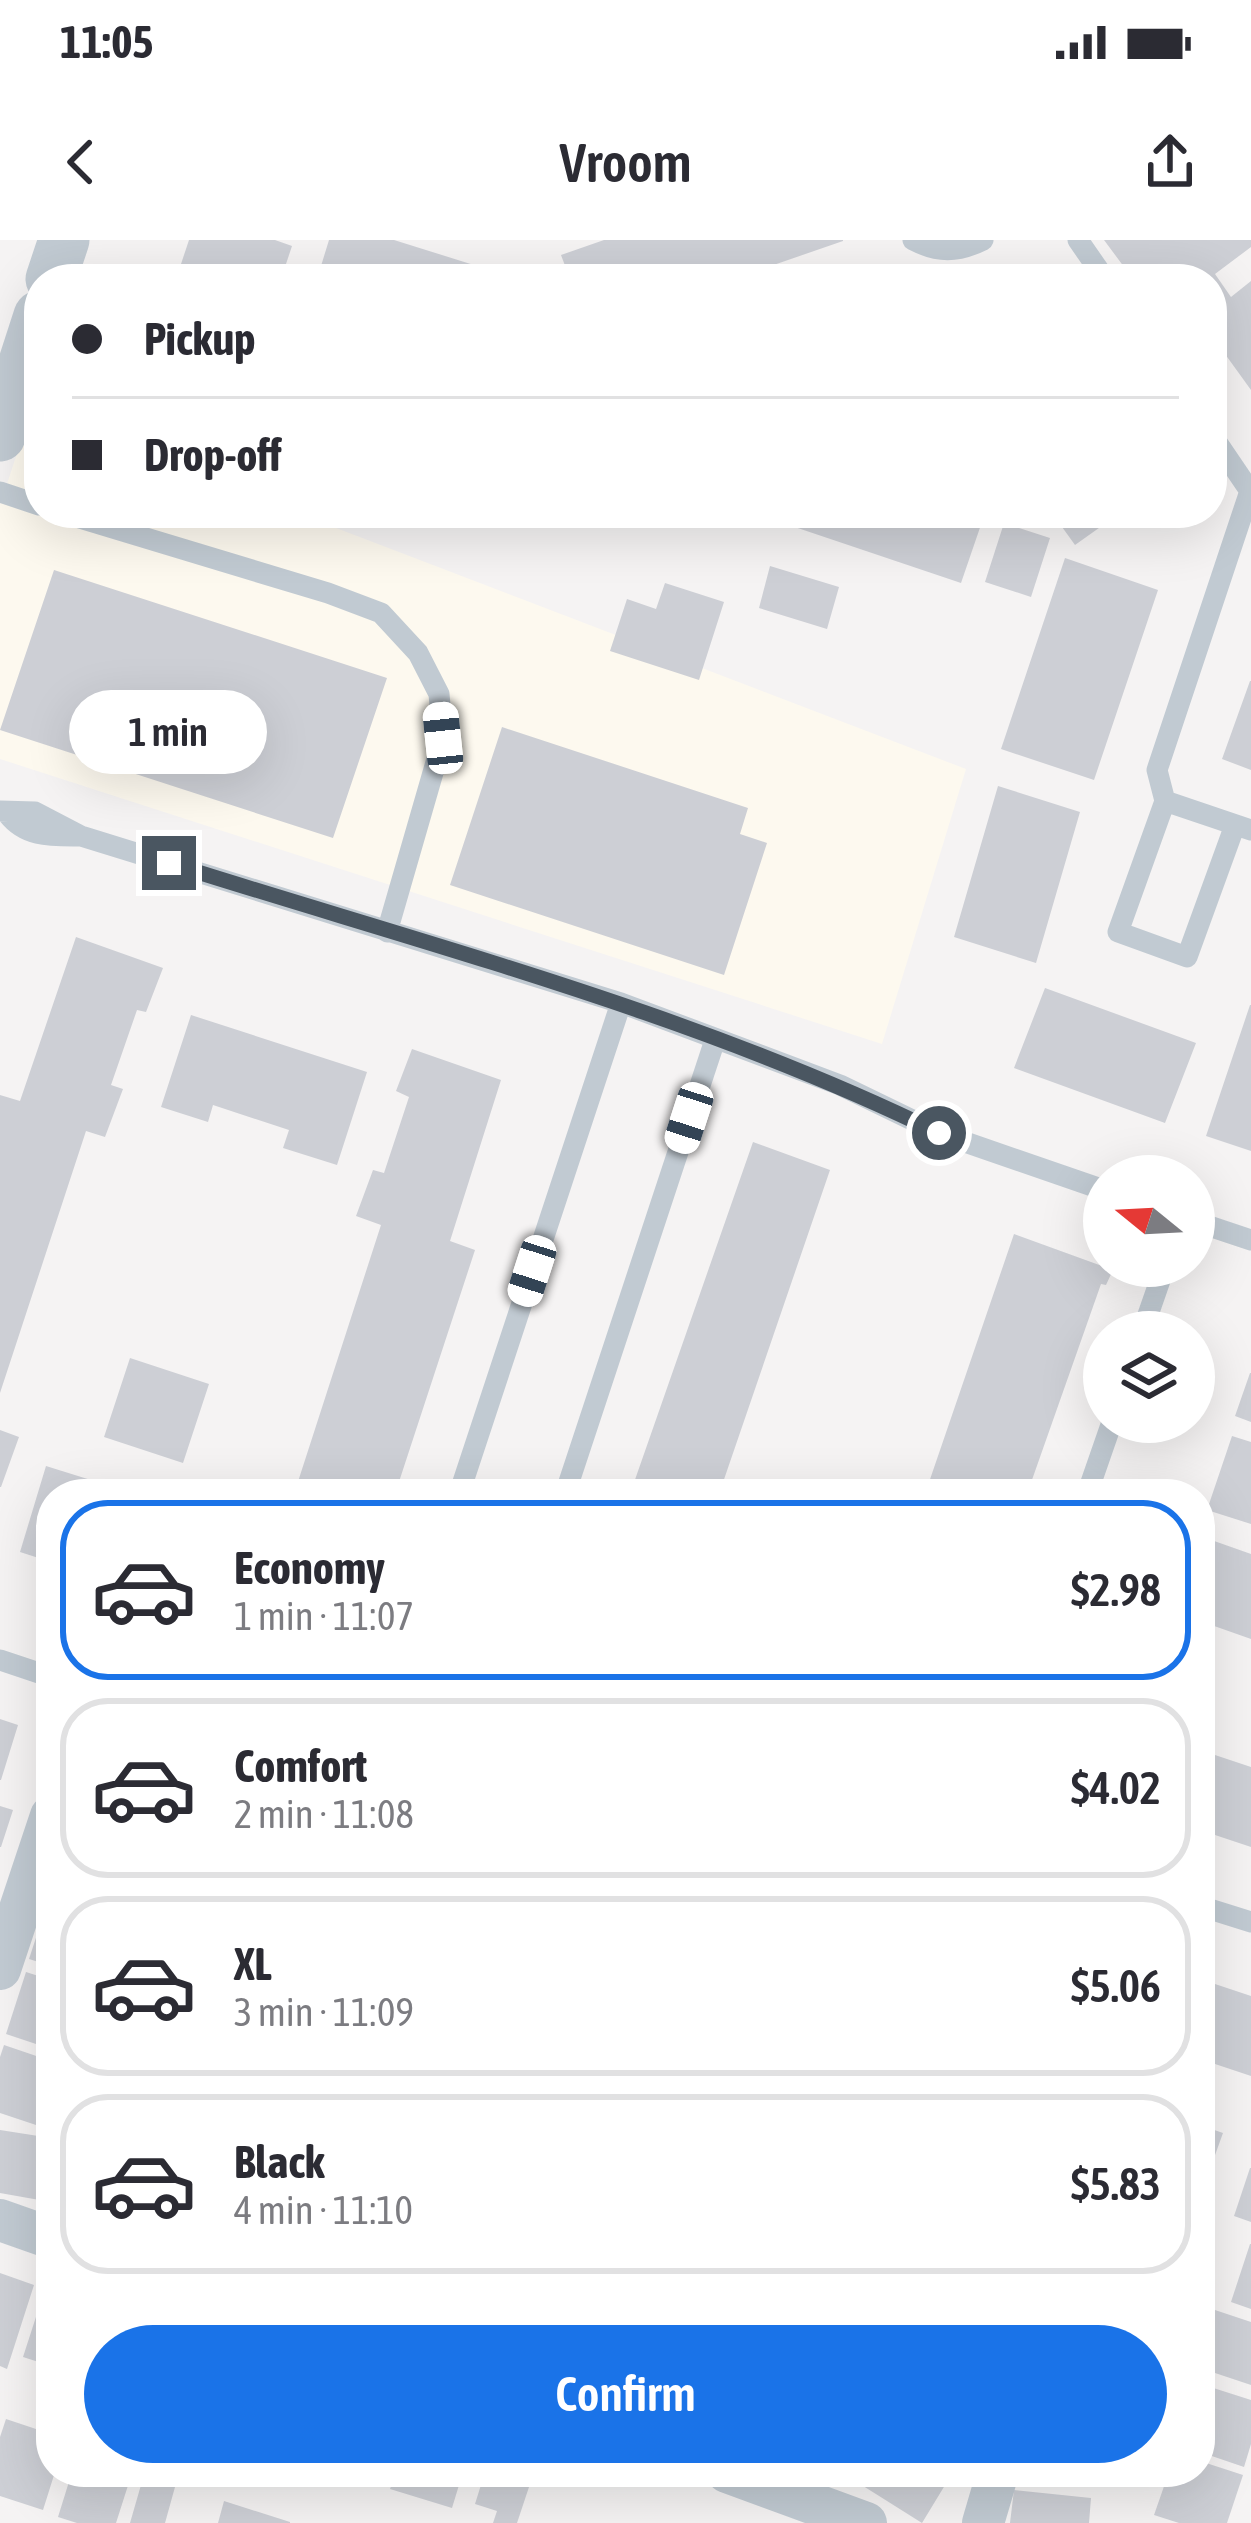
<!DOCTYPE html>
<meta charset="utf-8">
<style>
body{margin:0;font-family:"Asap Condensed",sans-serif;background:#f7f7f7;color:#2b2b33;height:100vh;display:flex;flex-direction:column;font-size:45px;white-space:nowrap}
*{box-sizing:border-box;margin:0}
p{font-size:39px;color:#7c7c81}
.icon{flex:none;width:66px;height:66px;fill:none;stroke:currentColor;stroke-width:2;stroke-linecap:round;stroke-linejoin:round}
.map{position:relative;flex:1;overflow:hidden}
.side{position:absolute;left:36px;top:1239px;width:1179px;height:1008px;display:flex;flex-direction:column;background:#fff;border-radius:48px;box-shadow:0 12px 48px #0002}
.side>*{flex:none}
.hud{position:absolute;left:24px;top:24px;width:1203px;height:264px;border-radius:48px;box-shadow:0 12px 48px #0002;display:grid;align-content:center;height:264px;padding:0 48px;background:#fff}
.needle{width:78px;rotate:288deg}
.tools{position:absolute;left:1083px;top:915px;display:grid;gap:24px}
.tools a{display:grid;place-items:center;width:132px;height:132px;border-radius:50%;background:#fff;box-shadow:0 12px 48px #0002;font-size:60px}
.end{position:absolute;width:54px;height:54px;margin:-27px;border:15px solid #4a5661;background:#fff;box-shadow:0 0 0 6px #fff}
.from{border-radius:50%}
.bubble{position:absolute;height:84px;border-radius:42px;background:#fff;box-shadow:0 12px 48px #0002;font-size:39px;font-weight:600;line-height:84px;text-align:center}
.car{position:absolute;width:36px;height:72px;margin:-36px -18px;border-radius:15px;box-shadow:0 0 9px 3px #0007;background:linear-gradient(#fff 24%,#345 0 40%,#fff 0 76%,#345 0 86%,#fff 0)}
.hud b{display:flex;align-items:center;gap:42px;height:114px;font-size:45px}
.hud b+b{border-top:3px solid #e1e1e2}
.hud i{width:30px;height:30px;background:#2b2b33}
ul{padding:21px 0 0;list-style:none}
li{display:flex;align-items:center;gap:36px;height:180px;margin:0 24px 18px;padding:0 24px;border:6px solid #e1e1e2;border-radius:48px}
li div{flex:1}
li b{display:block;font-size:45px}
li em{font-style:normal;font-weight:600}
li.current{border-color:#1a73e8}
li>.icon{width:108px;height:108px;stroke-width:1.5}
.cta{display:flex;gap:24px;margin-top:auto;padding:24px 48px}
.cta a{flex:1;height:138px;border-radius:72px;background:#1a73e8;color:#fff;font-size:48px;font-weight:600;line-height:138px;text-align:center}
.status{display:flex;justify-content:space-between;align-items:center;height:84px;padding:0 60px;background:#fff;direction:ltr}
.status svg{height:33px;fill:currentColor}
header{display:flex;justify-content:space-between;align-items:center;height:156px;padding:0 48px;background:#fff;font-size:54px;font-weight:600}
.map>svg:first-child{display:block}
</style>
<div class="status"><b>11:05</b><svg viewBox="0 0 49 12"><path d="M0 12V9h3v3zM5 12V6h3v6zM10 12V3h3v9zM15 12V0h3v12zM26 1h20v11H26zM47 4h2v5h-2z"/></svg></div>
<header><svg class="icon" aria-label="back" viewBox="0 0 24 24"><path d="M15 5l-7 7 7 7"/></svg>Vroom<svg class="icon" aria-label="share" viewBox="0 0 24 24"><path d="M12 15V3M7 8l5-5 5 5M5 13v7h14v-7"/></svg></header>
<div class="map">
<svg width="1251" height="2283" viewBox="0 0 1251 2283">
<rect width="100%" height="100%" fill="#f5f3f3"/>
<path fill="#fdf9ef" d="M31,171l8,3v99h258l669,256 -84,275 -882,-285v-254z"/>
<path fill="#cdcfd5" d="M189,0h86l17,6 -11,33h-105z
M329,0h65l99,31 -2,8h-174z
M604,0h239v1l-110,38h-163l-9,-24z
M1104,0h147v7l-36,27 16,23 20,-16v109l-39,-54v-57h-79z
M773,273h212l-24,70 -190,-64z
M1052,273h68l-45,32z
M1004,283l46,15 -19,59 -46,-15z
M1065,318l93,32 -64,190 -93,-31z
M770,326l69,21 -12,42 -68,-21z
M54,330l333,108 -54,160 -333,-108z
M665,343l59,19 -25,78 -89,-29 17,-52 29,10z
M1250,441h1v89l-29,-11z
M502,487l246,81 -8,26 27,9 -43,132 -274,-90z
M998,546l82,26 -44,151 -82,-26z
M76,697l87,31 -17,44 -9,-2 -26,75 12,4 -18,48 -19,-6 -86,262v-298l20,6z
M1045,748l151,55 -31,80 -151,-55z
M1250,765h1v146l-45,-15z
M191,775l176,57 -30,93 -54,-17 6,-18 -76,-25 -5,17 -47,-15z
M412,809l89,31 -51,161 25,9 -80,244h-101l87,-269 -25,-9 17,-46 11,3 25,-76 -13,-6z
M753,902l77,28 -111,324h-89z
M1014,994l99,36 -7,15 -5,-1 -74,210h-102z
M130,1118l79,26 -26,79 -79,-26z
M1250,1133h1v49l-16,-6z
M0,1190l19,7 -18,50h-1z
M1232,1196l19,6v82l-44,-14z
M46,1226l48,15 -4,13h-39v68l-31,-10z
M1200,1296l51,18v85l-51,-18z
M0,1479l18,6 -17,55h-1z
M1200,1510l51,17v80l-51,-17z
M0,1566l13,4 -12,37h-1z
M50,1655h1v71l-22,-7z
M26,1732l25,8v69l-45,-15z
M1200,1739l51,17v80l-51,-17z
M4,1805l47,16v69l-51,-17v-56z
M1200,1885l23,8 -22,61h-1z
M0,1890l51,8 -6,63 -45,-8z
M1250,1928h1v54l-17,-6z
M1250,2004h1v65l-20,-7z
M0,2033l34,12 -27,84 -7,-3z
M45,2049l6,2v75l-28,-9z
M1200,2065l51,17v63l-51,-17z
M1204,2145l47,15v44l-7,23 -44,-15v-54z
M6,2179l45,15v38h4l-12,38 -43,-14v-59z
M1200,2221l43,14 -16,48h-48l-25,-8 15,-43h31z
M72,2232l60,1 -16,50h-39l-19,-6z
M396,2232h67l-11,36 -62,-19z
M485,2232h49l-17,51h-24l4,-12 -22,-7z
M868,2232h85l-31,51 -62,-39z
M143,2238l32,9 -10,36h-35z
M1014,2250l77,8 -2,25h-79z
M224,2261l66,21v1h-72z"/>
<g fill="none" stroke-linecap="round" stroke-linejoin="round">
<path stroke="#c1cad2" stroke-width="21" d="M913,0c25,13 44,13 70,0
M1078,0l27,39
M1212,195l38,56 -93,279 8,31 86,29
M0,252l39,13
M63,273l265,80 53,20 37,40 21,41 4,44 -56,194
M1165,561l-47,131 69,25 48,-132
M0,571l35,1 46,24 540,167 219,82 99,48 165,57
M7,573c18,25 46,23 74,23
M1194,981l57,19
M1142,1092l23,-66
M459,1254l162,-491
M565,1254l150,-454
M1087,1254l25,-72
M0,1420l51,17
M1200,1666l51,16"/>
<path stroke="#c1cad2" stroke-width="42" d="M0,1729l51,-153
M0,1980l51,18
M727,2232l139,51
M983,2283l15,-51"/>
<path stroke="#c1cad2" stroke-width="51" d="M51,39l13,-39
M0,196l39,-120"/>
</g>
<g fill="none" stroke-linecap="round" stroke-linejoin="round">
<path stroke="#4a5661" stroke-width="15" d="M169,623c258,82 525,150 770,270"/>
</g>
</svg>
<div class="tools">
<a><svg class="needle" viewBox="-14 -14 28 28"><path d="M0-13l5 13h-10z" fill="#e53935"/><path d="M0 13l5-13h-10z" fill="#7c7c81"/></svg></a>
<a><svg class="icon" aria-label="layers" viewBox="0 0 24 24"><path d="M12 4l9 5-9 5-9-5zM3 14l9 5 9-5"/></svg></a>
</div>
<i class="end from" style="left:939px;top:893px"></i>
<i class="end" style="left:169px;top:623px"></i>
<div class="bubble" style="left:69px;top:450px;width:198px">1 min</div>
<i class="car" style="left:443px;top:498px;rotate:354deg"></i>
<i class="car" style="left:689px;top:878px;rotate:198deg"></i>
<i class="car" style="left:532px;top:1031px;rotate:198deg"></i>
<div class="hud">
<b><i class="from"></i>Pickup</b>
<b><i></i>Drop-off</b>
</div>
<section class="side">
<ul>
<li class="current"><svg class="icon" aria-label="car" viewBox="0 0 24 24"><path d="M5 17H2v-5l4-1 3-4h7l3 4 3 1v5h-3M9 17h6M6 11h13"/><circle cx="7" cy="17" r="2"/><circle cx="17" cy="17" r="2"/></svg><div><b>Economy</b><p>1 min · 11:07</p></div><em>$2.98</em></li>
<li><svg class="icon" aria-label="car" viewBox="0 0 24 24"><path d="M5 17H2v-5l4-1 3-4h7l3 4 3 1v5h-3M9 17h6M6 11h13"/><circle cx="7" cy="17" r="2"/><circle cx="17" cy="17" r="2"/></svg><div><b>Comfort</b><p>2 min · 11:08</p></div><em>$4.02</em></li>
<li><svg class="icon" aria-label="car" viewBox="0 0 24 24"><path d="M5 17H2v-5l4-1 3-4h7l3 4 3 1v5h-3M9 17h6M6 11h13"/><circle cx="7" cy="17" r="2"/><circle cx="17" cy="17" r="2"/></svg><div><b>XL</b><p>3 min · 11:09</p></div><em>$5.06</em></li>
<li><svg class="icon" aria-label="car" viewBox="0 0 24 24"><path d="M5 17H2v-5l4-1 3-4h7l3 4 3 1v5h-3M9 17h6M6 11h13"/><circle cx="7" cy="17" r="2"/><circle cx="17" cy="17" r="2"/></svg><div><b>Black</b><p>4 min · 11:10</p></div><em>$5.83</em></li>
</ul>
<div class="cta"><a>Confirm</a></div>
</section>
</div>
